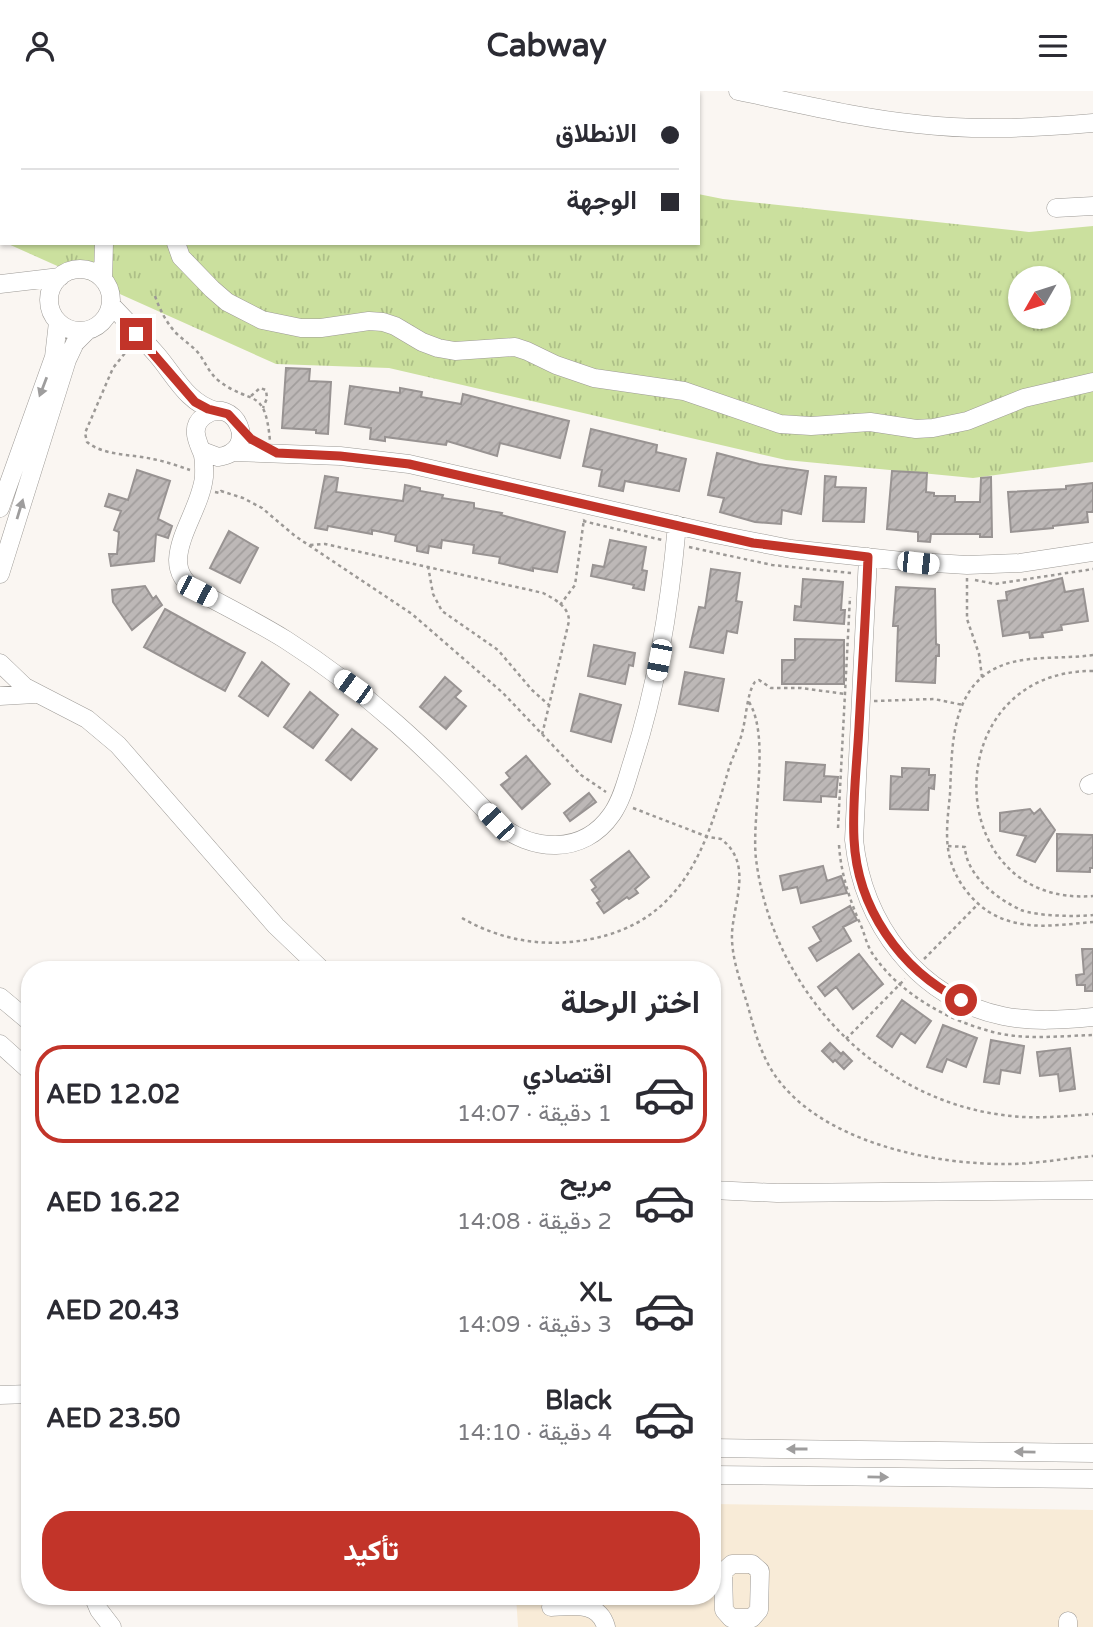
<!DOCTYPE html>
<html lang="ar">
<meta charset="utf-8">
<style>
body{margin:0;font-family:"Varela Round",Vazirmatn,sans-serif;background:#f7f7f7;color:#2b2b33;direction:rtl;height:100vh;display:flex;flex-direction:column;font-size:26px;white-space:nowrap}
*{box-sizing:border-box;margin:0}
p{font-size:23px;color:#7c7c81}
.icon{flex:none;width:38px;height:38px;fill:none;stroke:currentColor;stroke-width:2;stroke-linecap:round;stroke-linejoin:round}
.map{position:relative;flex:1;overflow:hidden;direction:ltr}
.sheet{position:absolute;left:21px;top:870px;width:700px;height:644px;display:flex;flex-direction:column;background:#fff;border-radius:28px;box-shadow:0 2px 5px #0004;direction:rtl}
.sheet>*{flex:none}
.guide{position:absolute;left:0px;top:0px;width:700px;height:154px;box-shadow:0 2px 5px #0004;direction:rtl;display:grid;align-content:center;height:154px;padding:0 21px;background:#fff}
.needle{width:46px;rotate:231deg}
.controls{position:absolute;left:1008px;top:175px;display:grid;gap:14px}
.controls a{display:grid;place-items:center;width:63px;height:63px;border-radius:50%;background:#fff;box-shadow:0 2px 5px #0004;font-size:35px}
.end{position:absolute;width:32px;height:32px;margin:-16px;border:9px solid #c23429;background:#fff;box-shadow:0 0 0 4px #fff}
.from{border-radius:50%}
.car{position:absolute;width:21px;height:42px;margin:-21px -10px;border-radius:9px;box-shadow:0 0 5px 2px #0007;background:linear-gradient(#fff 24%,#345 0 40%,#fff 0 76%,#345 0 86%,#fff 0)}
.guide b{display:flex;align-items:center;gap:24px;height:66px;font-size:26px}
.guide b+b{border-top:2px solid #e1e1e2}
.guide i{width:18px;height:18px;background:#2b2b33}
ul{padding:0;list-style:none}
li{display:flex;align-items:center;gap:21px;height:98px;margin:0 14px 10px;padding:0 7px;border:4px solid transparent;border-radius:28px}
li div{flex:1}
li b{display:block;font-size:26px}
li em{font-style:normal;font-weight:800}
li.active{border-color:#c23429}
li>.icon{width:63px;height:63px;stroke-width:1.5}
h2{padding:0 21px;font-size:32px;line-height:84px}
.button{display:flex;gap:14px;margin-top:auto;padding:14px 21px}
.button a{flex:1;height:80px;border-radius:28px;background:#c23429;color:#fff;font-size:28px;font-weight:800;line-height:80px;text-align:center}
header{display:flex;justify-content:space-between;align-items:center;height:91px;padding:0 21px;background:#fff;font-size:32px;font-weight:800}
.map>svg:first-child{display:block}
</style>
<header><svg class="icon" aria-label="menu" viewBox="0 0 24 24"><path d="M4 6h16M4 12h16M4 18h16"/></svg>Cabway<svg class="icon" aria-label="person" viewBox="0 0 24 24"><circle cx="12" cy="8" r="4"/><path d="M4 21q1-7 8-7t8 7"/></svg></header>
<div class="map">
<svg width="1093" height="1536" viewBox="0 0 1093 1536">
<defs>
<pattern id="grass-tufts" width="24" height="20" patternUnits="userSpaceOnUse" patternTransform="scale(1.75)"><rect width="24" height="20" fill="#cbe09e"/><path d="M3 7l-1-3M5 7V3M7 7l1-3M15 17l-1-3M17 17v-4M19 17l1-3" fill="none" stroke="#adbf87"/></pattern>
<pattern id="building-hatch" width="6" height="6" patternUnits="userSpaceOnUse" patternTransform="scale(1.75)"><rect width="6" height="6" fill="#bdb8b7"/><path d="M-1 1l2-2M0 6l6-6M5 7l2-2" fill="none" stroke="#a19d9c"/></pattern>
</defs>
<rect width="100%" height="100%" fill="#faf6f2"/>
<path fill="#f8ebd7" d="M712,1413l381,6v117h-575l-2,-31h196z"/>
<path fill="url(#grass-tufts)" fill-rule="evenodd" d="M0,0h259l7,2h-264v148z
M698,103l25,5 306,33 64,-6v236l-120,16 -187,-18 -397,-92 -113,-4 -270,-121h692zM1020,187h39v39h-39z"/>
<path fill="url(#building-hatch)" stroke="#989392" stroke-width="2" d="M286,277l24,1 -1,12 22,1 -3,52 -12,-1v-3l-34,-2z
M350,295l50,7v-5l22,4 -1,5 40,7 2,-10 106,27 -9,37 -60,-15 -3,13 -50,-15 -1,4 -61,-8v4l-15,-2 1,-11 -26,-4z
M591,338l66,16 -1,7 30,7 -7,32 -54,-10 -2,10 -24,-5 3,-16 -19,-4z
M717,362l42,11 49,7 -7,43 -19,-4 -1,14 -26,-2 -35,-10 4,-14 -16,-3z
M137,379l33,11 -12,38 14,7 -4,12 -12,-4 -2,27 -43,5 -2,-12h8l2,-22 -5,-2 7,-19 -16,-5 4,-12 19,6z
M892,380l35,2 -1,19 8,1v3h21v6h25l1,-24 10,-1 1,60h-12v-3h-49l-1,8 -12,-1v-9l-31,-3z
M325,385l13,2 -2,14 67,9 2,-16 15,3v3l23,4 -1,3 32,5v5l28,5 -1,2 64,17 -8,40 -24,-4v3l-34,-8 1,-6 -27,-4 1,-8 -32,-5 -1,8 -12,-2 -1,7 -11,-2v-5l-22,-5 1,-6 -24,-5v4l-44,-8 -1,4 -12,-2z
M825,385l11,1 -1,10 31,1 -2,34 -41,-1z
M1093,392v29h-6l1,10 -35,4v2l-42,4 -3,-40 58,-3v-3z
M229,440l29,17 -18,35 -30,-15z
M610,449l36,7 -4,23 5,1 -3,19 -11,-2 1,-3 -43,-9 2,-11 11,2z
M711,478l29,4 -4,28 6,1 -5,31 -10,-2 -4,22 -33,-6 9,-40 6,1z
M1062,487l3,14 18,-3 5,32 -27,4 1,5 -20,3 1,4 -13,1 -1,-6 -26,4 -5,-35 9,-1 -1,-8z
M803,488l40,3 -2,28h4l-1,14 -50,-4 1,-14 6,1z
M145,495l8,13 3,-3 6,9 -30,25 -19,-28 -1,-12z
M896,496l39,2 1,55 3,1v11h-3l-1,27 -39,-2 2,-55h-5z
M165,518l80,44 -20,38 -81,-44z
M795,548l49,1v44h-62v-24h13z
M594,554l41,8 -2,13 -4,-1 -4,19 -37,-8z
M262,571l27,22 -21,32 -29,-20z
M685,581l39,7 -6,32 -39,-7z
M445,586l16,14 -6,6 11,9 -20,23 -26,-22z
M310,601l28,23 -25,33 -29,-21z
M580,603l41,11 -10,37 -40,-11z
M352,638l25,20 -26,31 -25,-20z
M526,665l24,28 -28,25 -21,-24 9,-7 -4,-5z
M786,671l39,3 -1,11 14,1 -2,20 -15,-1v6l-37,-2z
M902,677l27,1v6h6l-1,14 -5,-1 -1,22 -38,-1 1,-33 11,1z
M589,702l7,9 -26,19 -6,-8z
M1030,718l4,5 6,-5 15,21 -20,32 -18,-7 9,-19 -26,-5v-18z
M1057,743l36,1v33h-3v4l-33,-1z
M629,760l20,26 -14,12 3,4 -9,6 -2,-2 -23,16 -7,-10 3,-2 -8,-11 4,-3 -5,-7z
M823,775l4,15 14,-5 6,17 -46,10 -4,-16 -14,3 -3,-14z
M850,815l7,14 -14,7 8,14 -34,20 -8,-13 12,-7 -8,-14z
M1082,858h11v42h-8v-6h-8l-1,-10 8,-1z
M859,863l24,30 -30,25 -17,-22 -11,9 -7,-9z
M902,909l29,21 -16,22 -14,-10 -9,14 -15,-11z
M943,934l34,13 -11,29 -19,-8 -5,13 -15,-5z
M991,949l33,6 -4,27 -19,-3 -2,14 -15,-2z
M830,952l11,11 2,-2 9,9 -8,8 -9,-9 -2,2 -11,-11z
M1070,957l5,41 -15,2 -2,-17 -18,2 -3,-24z"/>
<g fill="none" stroke-linecap="round" stroke-linejoin="round">
<defs>
<path id="minor" d="M47,0l3,2
M738,0c59,12 119,27 179,33 59,7 117,4 176,-1
M151,2l1,-2
M1056,117l37,-2
M176,152l5,14 31,32 15,13 35,18 39,8h20l48,-7 14,1 12,4 27,16 16,6 17,3 60,-4 12,4 29,14 38,13 90,13 96,33 31,2 59,-4 46,7 17,-1 34,-7 57,-23 69,-16
M49 209a31 31 0 1 1 62 0a31 31 0 1 1-62 0Z
M103,188l1,-36
M0,193l60,-7
M111,214c16,16 31,33 46,50 18,21 30,48 59,56
M202,360l16,6c44,-6 16,-64 -14,-41 -13,10 -8,22 -3,34 4,7 3,19 3,27 -3,28 -25,56 -26,83 0,14 8,24 19,31 30,16 60,31 89,49 79,50 146,113 210,182 35,30 87,34 116,-8 11,-16 15,-36 21,-54 25,-77 37,-156 44,-235
M233,361l107,4 69,8 306,70 76,15 111,12 65,4 53,-2 73,-11
M0,417l54,-151 4,-35
M868,466l-14,283c9,83 63,158 149,176 29,6 60,4 90,1
M0,483l67,-214 8,-17 12,-12
M0,572l25,24 62,32 31,26 158,181 45,43
M0,605l35,-2
M1089,694l4,-2
M0,906l30,25
M0,953l30,27
M712,1099l65,3 316,-3
M0,1304l30,-1
M712,1357l381,5
M712,1384l381,4
M732,1473h20l8,7 -1,39 -7,8h-21l-7,-8 -1,-38z
M93,1505l6,14 13,17
M551,1516c22,-1 48,-6 55,20
M1068,1536v-6"/>
</defs>
<use href="#minor" stroke="#9d9a96" stroke-width="19"/>
<path stroke="#9c9996" stroke-width="2.5" stroke-dasharray="3.5 3.5" stroke-linecap="butt" d="M155,205c5,14 11,26 21,37 8,8 17,13 24,22 6,9 10,19 19,26 33,25 46,5 51,60
M129,257l-16,20 -28,65 2,9c17,14 45,12 65,17 13,2 26,7 38,11
M251,305l9,-8 6,2 1,8 -4,10
M215,401l5,1 1,-2 22,7 19,10 33,28 117,78 91,79 78,82 25,17
M583,430l79,19
M310,454l15,-1 218,49c12,6 26,14 26,28l-27,114
M689,456l83,18 79,8
M428,475l5,28 9,17 56,39 34,40 18,16
M967,487v41l12,35 3,23
M975,489l20,4 98,-15
M560,514l15,-20 9,-66
M1093,564c-33,5 -75,-2 -104,17 -39,25 -37,81 -39,122 -2,22 -6,46 1,68 6,20 21,39 38,50 33,20 68,13 104,10
M1093,580c-158,-1 -153,237 0,225
M874,610l60,-2 29,6
M749,611c22,36 2,113 7,157 17,136 129,251 268,258 23,1 46,-1 69,-3
M633,717l75,29 13,2c32,24 13,62 11,94 -1,26 10,52 17,77 6,23 12,44 25,64 46,68 158,91 235,90 28,0 56,-6 84,-8
M838,737l12,-231
M839,754c2,30 11,56 23,83 3,8 5,17 10,25 25,38 71,65 114,77 34,11 72,6 107,5
M948,755l17,1c1,28 32,52 56,63 14,6 57,7 72,5
M462,827c40,23 84,30 129,21 92,-18 115,-91 138,-171 4,-12 10,-23 13,-35 4,-13 5,-41 13,-51l4,-2 12,8h30l44,6
M924,868l54,-55
M846,948l59,-60"/>
<use href="#minor" stroke="#fff" stroke-width="18"/>
</g>
<defs><path id="oneway-solid" d="M-6-.8H1V-3.2L6.5 0L1 3.2V.8H-6Z" transform="scale(1.75)"/></defs>
<g fill="#9e9d9d">
<use href="#oneway-solid" transform="translate(43 296) rotate(111)"/>
<use href="#oneway-solid" transform="translate(20 418) rotate(-73)"/>
<use href="#oneway-solid" transform="translate(797 1358) rotate(-180)"/>
<use href="#oneway-solid" transform="translate(1025 1361) rotate(-179)"/>
<use href="#oneway-solid" transform="translate(878 1386) rotate(1)"/>
</g>
<g fill="none" stroke-linecap="round" stroke-linejoin="round">
<path stroke="#c23429" stroke-width="9" d="M136,243l59,68 13,7 20,5 23,25 26,14 63,3 69,8 344,79 115,14c-2,57 -6,114 -9,170 -2,37 -7,75 -5,112 3,68 46,131 107,161"/>
</g>
</svg>
<div class="controls">
<a><svg class="needle" viewBox="-14 -14 28 28"><path d="M0-13l5 13h-10z" fill="#e53935"/><path d="M0 13l5-13h-10z" fill="#7c7c81"/></svg></a>
</div>
<i class="end from" style="left:961px;top:909px"></i>
<i class="end" style="left:136px;top:243px"></i>
<i class="car" style="left:918px;top:472px;rotate:96deg"></i>
<i class="car" style="left:197px;top:500px;rotate:117deg"></i>
<i class="car" style="left:659px;top:569px;rotate:191deg"></i>
<i class="car" style="left:353px;top:596px;rotate:306deg"></i>
<i class="car" style="left:496px;top:731px;rotate:317deg"></i>
<div class="guide">
<b><i class="from"></i>الانطلاق</b>
<b><i></i>الوجهة</b>
</div>
<section class="sheet">
<h2>اختر الرحلة</h2>
<ul>
<li class="active"><svg class="icon" aria-label="car" viewBox="0 0 24 24"><path d="M5 17H2v-5l4-1 3-4h7l3 4 3 1v5h-3M9 17h6M6 11h13"/><circle cx="7" cy="17" r="2"/><circle cx="17" cy="17" r="2"/></svg><div><b>اقتصادي</b><p>1 دقيقة · 14:07</p></div><em>AED 12.02</em></li>
<li><svg class="icon" aria-label="car" viewBox="0 0 24 24"><path d="M5 17H2v-5l4-1 3-4h7l3 4 3 1v5h-3M9 17h6M6 11h13"/><circle cx="7" cy="17" r="2"/><circle cx="17" cy="17" r="2"/></svg><div><b>مريح</b><p>2 دقيقة · 14:08</p></div><em>AED 16.22</em></li>
<li><svg class="icon" aria-label="car" viewBox="0 0 24 24"><path d="M5 17H2v-5l4-1 3-4h7l3 4 3 1v5h-3M9 17h6M6 11h13"/><circle cx="7" cy="17" r="2"/><circle cx="17" cy="17" r="2"/></svg><div><b>XL</b><p>3 دقيقة · 14:09</p></div><em>AED 20.43</em></li>
<li><svg class="icon" aria-label="car" viewBox="0 0 24 24"><path d="M5 17H2v-5l4-1 3-4h7l3 4 3 1v5h-3M9 17h6M6 11h13"/><circle cx="7" cy="17" r="2"/><circle cx="17" cy="17" r="2"/></svg><div><b>Black</b><p>4 دقيقة · 14:10</p></div><em>AED 23.50</em></li>
</ul>
<div class="button"><a>تأكيد</a></div>
</section>
</div>
